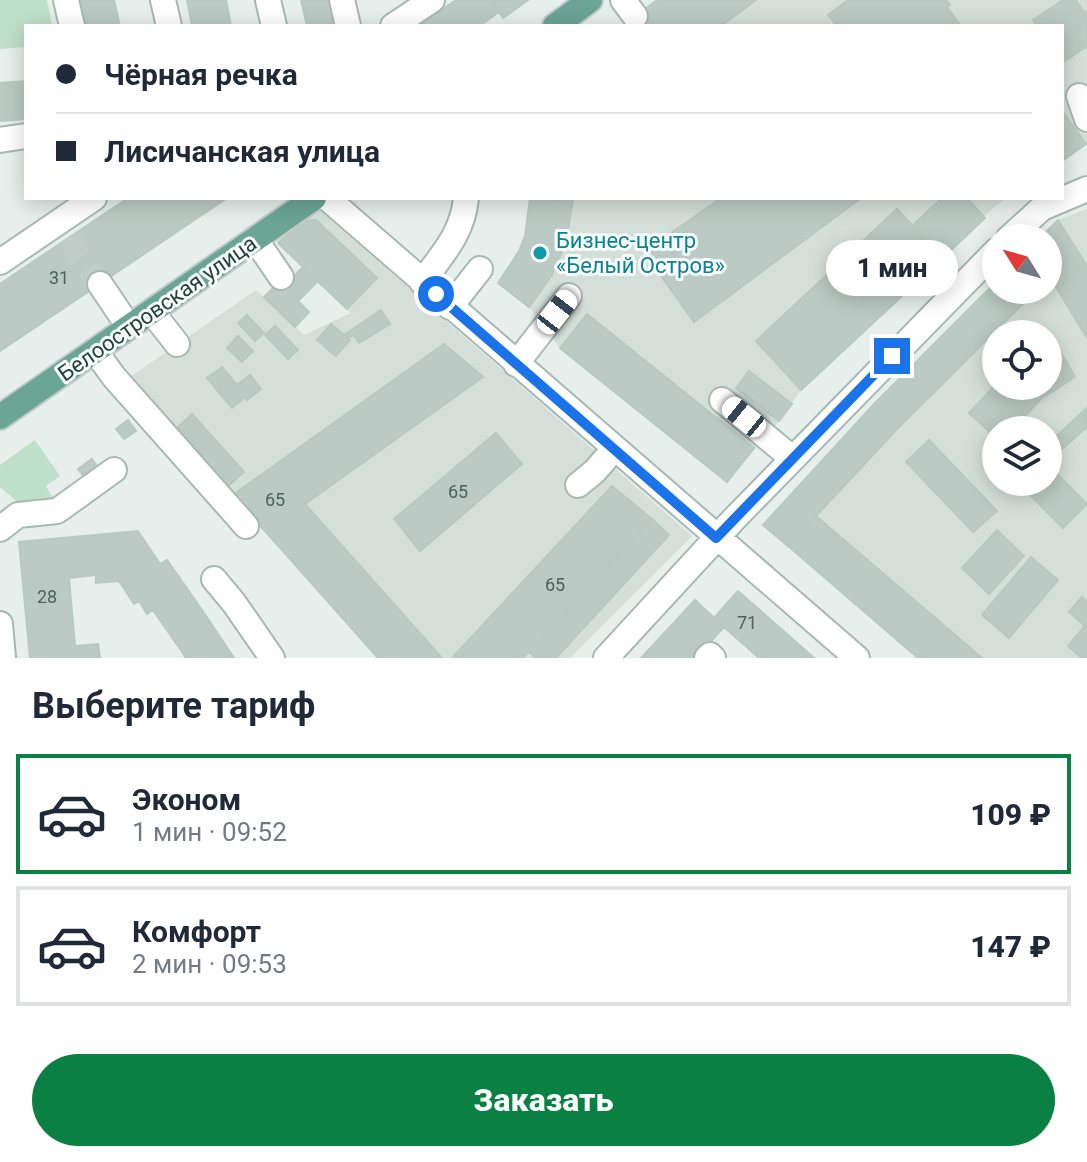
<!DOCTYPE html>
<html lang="ru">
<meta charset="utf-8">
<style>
body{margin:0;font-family:Roboto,sans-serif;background:#f6f6f7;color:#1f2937;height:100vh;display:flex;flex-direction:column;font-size:30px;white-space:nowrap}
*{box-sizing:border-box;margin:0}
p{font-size:26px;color:#747a83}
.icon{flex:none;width:44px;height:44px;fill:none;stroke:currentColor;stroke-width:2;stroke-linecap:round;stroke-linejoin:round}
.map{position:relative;height:658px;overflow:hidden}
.drawer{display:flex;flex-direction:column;background:#fff;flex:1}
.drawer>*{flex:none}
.hud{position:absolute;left:24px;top:24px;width:1040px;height:176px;border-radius:0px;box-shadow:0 4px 20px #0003;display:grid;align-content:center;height:176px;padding:0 32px;background:#fff}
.needle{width:52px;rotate:307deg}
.fabs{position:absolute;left:982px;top:224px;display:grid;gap:16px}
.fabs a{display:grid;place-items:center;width:80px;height:80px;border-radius:50%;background:#fff;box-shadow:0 4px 20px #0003;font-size:40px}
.end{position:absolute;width:36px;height:36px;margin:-18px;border:10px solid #1a73e8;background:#fff;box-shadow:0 0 0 4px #fff}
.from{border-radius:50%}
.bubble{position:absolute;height:56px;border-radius:28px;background:#fff;box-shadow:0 4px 20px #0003;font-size:26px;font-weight:800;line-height:56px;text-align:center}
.car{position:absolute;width:24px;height:48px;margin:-24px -12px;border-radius:10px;box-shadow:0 0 6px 2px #0007;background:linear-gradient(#fff 24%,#345 0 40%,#fff 0 76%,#345 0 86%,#fff 0)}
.hud b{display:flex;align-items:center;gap:28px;height:76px;font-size:30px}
.hud b+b{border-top:2px solid #e0e1e3}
.hud i{width:20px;height:20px;background:#1f2937}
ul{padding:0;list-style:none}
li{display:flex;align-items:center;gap:24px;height:120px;margin:0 16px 12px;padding:0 16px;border:4px solid #e0e1e3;border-radius:0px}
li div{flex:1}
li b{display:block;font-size:30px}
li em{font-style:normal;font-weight:800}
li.on{border-color:#0b8043}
li>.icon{width:72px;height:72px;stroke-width:1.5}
h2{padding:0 32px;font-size:36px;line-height:96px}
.button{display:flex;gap:16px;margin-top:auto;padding:16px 32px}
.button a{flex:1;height:92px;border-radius:48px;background:#0b8043;color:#fff;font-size:32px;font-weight:800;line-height:92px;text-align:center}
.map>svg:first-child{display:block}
</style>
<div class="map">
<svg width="1087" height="658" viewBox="0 0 1087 658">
<rect width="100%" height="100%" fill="#e6efeb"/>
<path fill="#d4dfda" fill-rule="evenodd" d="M657,0h430v144l-25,17v-135h-440z
M530,198h477l-13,9 -193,183 -22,31 -52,61 -167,-134 -31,-41 -31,-24 21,-32 6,-15z
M316,207l376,329 -122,122h-192l-251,-279 129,-89 48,45 47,-22 -79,-77z
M1087,209v449h-169l-155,-133 112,-122 121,-121v8h52v-52h-8l18,-18zM996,334h52v52h-52zM996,430h52v52h-52z"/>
<path fill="#bfe0c8" d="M0,0h47l5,26h-26v21l-26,2z
M35,440l25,36 -14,10 8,14 -33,5 -21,-18v-22z"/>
<path fill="#bbcac4" stroke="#b8c9c2" stroke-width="2" d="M75,0h39l6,26h-39z
M187,0h39l5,26h-39z
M301,0h33l6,26h-33z
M456,0h34l9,12 -20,14h-61z
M490,0h38l-25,18z
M657,0h99l-35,26h-95l-1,-2z
M848,0h98l4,5 -3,2 14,19h-124l-9,-11z
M1063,0h13l8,12 3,-1v35l-25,17v-37h-25l-4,-6z
M26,81v38l-26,2v-38z
M1062,110l24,34 -24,17z
M128,198h99l-227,153v-67z
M530,198l43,2 -6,36 -6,18 -9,21 -23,32 -31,-24 21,-32 6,-15z
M721,198h140l-167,124 -50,-70z
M942,198h25l18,20 -42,40 -30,-33z
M897,209l46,49 -142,132 -45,-49z
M316,220l61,58 -30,31 -69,-66 26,-22z
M1058,220l29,46v72l-37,-61 -2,2v-41h-8z
M303,267l15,14 -20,20 11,11 -14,15 -31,-30 15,-15 5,4z
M996,282v8h41l-138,137 -111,119 -25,-21 112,-122z
M381,310l9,14 -31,19 -5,-8 -7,3 3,2 -14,16 -19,-16 14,-16 13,11z
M587,314l167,134 -27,34 -167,-134z
M247,315l17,18 -9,8 -17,-18z
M275,326l23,24 -10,9 -23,-24z
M238,336l15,15 -11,11 -15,-14z
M444,344l39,33 -178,127 137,154h-64l-145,-163z
M1056,344l19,33 -34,22 -29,31h-16v8l-27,-25 27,-29v2h52v-38z
M222,367l15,18 13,-10 11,14 -14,11 -2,-3 -13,11 -25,-30z
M749,371l43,33 -13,17 -43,-33z
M1086,409l1,18 -25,22 -9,-10z
M192,414l52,58 -18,16 -51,-58z
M128,420l8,11 -12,8 -8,-10z
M496,433l26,31 -102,87 -26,-32z
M929,440l48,50 -23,22 -48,-50z
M92,459l10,14 -14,9 -10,-13z
M1052,469l35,35 -24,24 -35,-35 11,-11h9v-9z
M612,486l40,33 -129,139h-71z
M977,490l20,21 -24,21 -19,-20z
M816,516l166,142h-64l-130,-112z
M652,519l17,16 -113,123h-20l-7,-6z
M997,530l27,26 -35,38 -27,-26z
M138,531l22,33 7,-4 19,27 -39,27 -8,-13 -5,3 -15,-23 -23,2v-8l-27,3 6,68 23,-2 2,14h-70l-11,-116z
M1031,557l27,23 -49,58 -27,-23z
M186,587l20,29 28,42h-48l-6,-9 -27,-39z
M738,591l76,67h-55l-35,-31 -10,-9z
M1082,597l5,5v56h-5l-14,-12 17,-20 -16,-14z
M695,600l29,27 -28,31h-55z"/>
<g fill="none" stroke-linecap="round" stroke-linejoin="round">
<path stroke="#bfccc8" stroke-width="24" stroke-dasharray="24 12" stroke-linecap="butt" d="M68,238l32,46"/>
<defs>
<path id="minor" d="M66,0l6,26
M163,0l6,26
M268,0l6,26
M342,0l6,26
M623,0l12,16
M393,26l39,-26
M1079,96l8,23
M0,140l26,-4
M327,198l530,460
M1009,238l33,-30 45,-19
M255,239l26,38
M0,262l94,-64
M422,282c20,-27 41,-49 44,-84
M100,284l29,43
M450,307l30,-38
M152,312l25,32
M95,351l19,26 132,149
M516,364l53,-68
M722,400l70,58
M578,485l17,-14 19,-22
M0,529l18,-14 39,-4 57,-41
M214,579l20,24 38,55
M0,624l3,34
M606,658l128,-139 262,-268
M707,658l3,-3 3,3"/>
<path id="major" d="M555,26l35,-26
M0,417l314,-219"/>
</defs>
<use href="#minor" stroke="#a8b8b2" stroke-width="28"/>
<use href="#major" stroke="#c2cac8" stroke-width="28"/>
<use href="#minor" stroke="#fff" stroke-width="24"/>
<use href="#major" stroke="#6aa596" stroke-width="24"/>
</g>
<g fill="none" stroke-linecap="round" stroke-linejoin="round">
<path stroke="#1a73e8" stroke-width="10" d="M436,294l280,244 176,-182"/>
</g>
<circle fill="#0f9aa8" stroke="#f7fbf9" stroke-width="3" cx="540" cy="253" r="8"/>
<g text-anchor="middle" stroke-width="6" stroke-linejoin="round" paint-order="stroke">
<g font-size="18" fill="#4a645c">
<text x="59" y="284">31</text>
<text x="458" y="498">65</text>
<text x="275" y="506">65</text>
<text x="555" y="591">65</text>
<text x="47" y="603">28</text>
<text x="747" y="629">71</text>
</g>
<g font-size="22" fill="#0d838f" stroke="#f7fbf9" text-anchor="start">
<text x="556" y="248">Бизнес-центр<tspan x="556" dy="25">«Белый Остров»</tspan></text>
</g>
<g font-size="22" fill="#24423a" stroke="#f7fbf9">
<text transform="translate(157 308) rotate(-35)" y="8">Белоостровская улица</text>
</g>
</g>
</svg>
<div class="fabs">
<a><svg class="needle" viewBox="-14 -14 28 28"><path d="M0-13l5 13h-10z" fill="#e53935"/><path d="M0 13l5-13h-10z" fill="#747a83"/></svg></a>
<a><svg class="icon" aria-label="locate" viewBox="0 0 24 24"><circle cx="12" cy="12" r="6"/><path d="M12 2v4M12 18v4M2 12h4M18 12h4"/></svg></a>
<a><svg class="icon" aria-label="layers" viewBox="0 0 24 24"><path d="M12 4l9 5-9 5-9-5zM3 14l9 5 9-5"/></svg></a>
</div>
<i class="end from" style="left:436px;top:294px"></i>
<i class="end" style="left:892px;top:356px"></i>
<div class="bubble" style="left:826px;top:240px;width:132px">1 мин</div>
<i class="car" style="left:557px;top:312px;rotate:38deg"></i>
<i class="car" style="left:744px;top:417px;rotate:309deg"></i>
<div class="hud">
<b><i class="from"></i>Чёрная речка</b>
<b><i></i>Лисичанская улица</b>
</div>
</div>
<section class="drawer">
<h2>Выберите тариф</h2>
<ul>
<li class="on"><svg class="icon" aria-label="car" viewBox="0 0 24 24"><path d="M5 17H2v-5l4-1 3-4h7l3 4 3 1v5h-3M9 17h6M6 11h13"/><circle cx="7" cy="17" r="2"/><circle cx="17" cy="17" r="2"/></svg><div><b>Эконом</b><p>1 мин · 09:52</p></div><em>109 ₽</em></li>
<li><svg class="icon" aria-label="car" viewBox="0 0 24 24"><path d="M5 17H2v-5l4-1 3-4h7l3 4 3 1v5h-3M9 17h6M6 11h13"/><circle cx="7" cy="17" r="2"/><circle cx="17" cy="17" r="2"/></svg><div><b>Комфорт</b><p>2 мин · 09:53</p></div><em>147 ₽</em></li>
</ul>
<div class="button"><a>Заказать</a></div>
</section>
